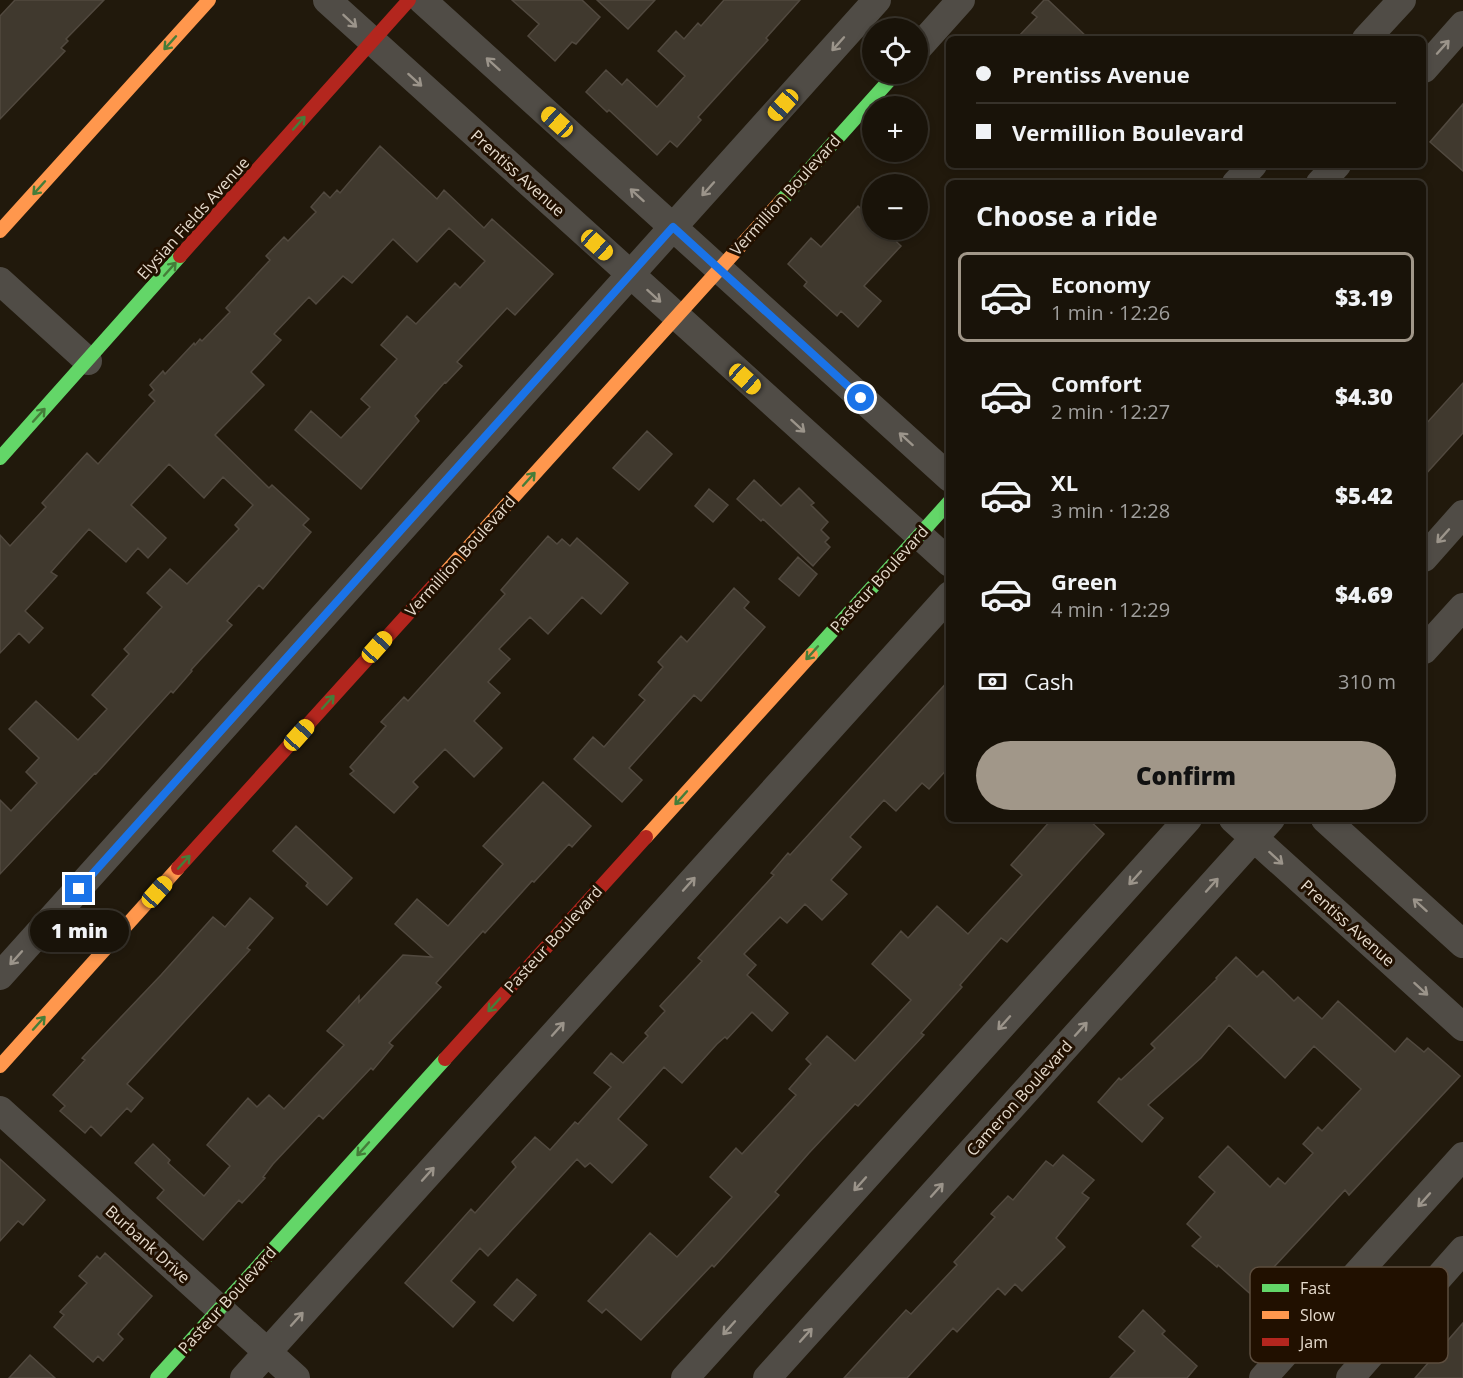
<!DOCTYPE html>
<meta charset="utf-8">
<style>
body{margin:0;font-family:"Open Sans",sans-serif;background:#221c12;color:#f1f3f6;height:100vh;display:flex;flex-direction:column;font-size:22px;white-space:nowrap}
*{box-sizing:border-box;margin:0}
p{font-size:20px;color:#9f9e9c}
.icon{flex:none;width:33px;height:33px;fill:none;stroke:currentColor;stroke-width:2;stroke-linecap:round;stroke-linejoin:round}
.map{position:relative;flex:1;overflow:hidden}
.sheet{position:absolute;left:946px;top:180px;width:480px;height:642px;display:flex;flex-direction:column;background:#191309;border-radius:9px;box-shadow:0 3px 9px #0003,0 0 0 2px #37322a}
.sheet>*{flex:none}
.hud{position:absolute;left:946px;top:36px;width:480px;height:132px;border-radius:9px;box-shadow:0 3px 9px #0003,0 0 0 2px #37322a;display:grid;align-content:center;height:132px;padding:0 30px;background:#191309}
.buttons{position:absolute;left:862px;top:18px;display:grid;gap:12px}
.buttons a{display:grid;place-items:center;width:66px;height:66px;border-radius:50%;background:#191309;box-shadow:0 3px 9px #0003,0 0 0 2px #37322a;font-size:30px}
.end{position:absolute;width:27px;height:27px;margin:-14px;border:8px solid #1a73e8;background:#fff;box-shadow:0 0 0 3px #fff}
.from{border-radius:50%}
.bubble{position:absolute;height:42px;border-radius:21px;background:#191309;box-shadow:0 3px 9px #0003,0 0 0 2px #37322a;font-size:20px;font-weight:800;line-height:42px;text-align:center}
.car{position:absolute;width:18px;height:36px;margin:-18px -9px;border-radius:8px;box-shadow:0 0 4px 2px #0007;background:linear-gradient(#f5c518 24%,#345 0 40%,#f5c518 0 76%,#345 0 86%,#f5c518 0)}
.hud b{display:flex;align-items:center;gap:21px;height:57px;font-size:22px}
.hud b+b{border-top:2px solid #37322a}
.hud i{width:15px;height:15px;background:#f1f3f6}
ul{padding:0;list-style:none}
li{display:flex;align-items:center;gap:18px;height:90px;margin:0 12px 9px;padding:0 18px;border:3px solid transparent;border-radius:9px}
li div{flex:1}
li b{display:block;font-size:22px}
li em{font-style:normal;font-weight:800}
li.selected{border-color:#a19789}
li>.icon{width:54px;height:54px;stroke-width:1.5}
h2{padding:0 30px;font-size:27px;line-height:72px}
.pay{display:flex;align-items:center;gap:15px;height:66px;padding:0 30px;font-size:22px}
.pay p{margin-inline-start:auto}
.primary-button{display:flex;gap:12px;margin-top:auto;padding:12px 30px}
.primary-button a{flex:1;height:69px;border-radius:36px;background:#a19789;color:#111;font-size:24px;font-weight:800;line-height:69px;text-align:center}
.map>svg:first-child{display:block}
</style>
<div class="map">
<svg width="1463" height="1378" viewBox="0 0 1463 1378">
<rect width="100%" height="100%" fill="#21190c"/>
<path fill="#40392e" stroke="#51493f" stroke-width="1.5" d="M15,0h89l-38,39 2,2 -7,7 4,3 -65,68v-103z
M512,0h70l18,17 -24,27 -4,-2 -17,19 -27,-25 11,-12z
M597,0h58l-27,29z
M724,0h76l-34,38 2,2 -70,77 3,3 -24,27 -7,-6 -13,14 -48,-45 -2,2 -21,-20 20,-22 16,15 5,-6 30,28 28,-31 -27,-25 18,-20 8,8 14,-16 3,3z
M1044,0h4l41,39h-73l21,-22 -5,-4z
M1463,104v67l-33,-29z
M380,146l57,53 7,-9 40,38 8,-9 61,55 -38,41 -8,-7 -50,54 5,4 -16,17 -1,-1 -30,34 4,5 -58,68 -66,-59 16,-19 30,27 29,-31 -9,-8 36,-40 -16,-14 26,-29 9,8 39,-41 5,5 25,-27 -36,-33 -32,34 -24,-23 -41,44 -9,-7 -27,28 -7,-7 -35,37 7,6 -30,32 13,13 -49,50 54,53 3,-3 37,34 -6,6 8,7 -48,57 -4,-4 -32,36 5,4 -41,45 1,1 -19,22 -2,-2 -75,83 -1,-1 -95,101v-74l11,11 26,-28 -11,-11 13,-14 -30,-29 27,-28 42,39 29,-31 -15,-14 37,-41 -5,-5 38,-42 -15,-14 23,-24 17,15 52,-55 -4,-4 18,-20 -30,-28 -19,21 -35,-34 -38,41 35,33 -18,20 -10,-10 -12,14 -37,-33 -38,43 6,4 -32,35 18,17 -14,15 -10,-10 -19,20v-118l10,11 36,-39 -4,-4 45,-50 11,11 57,-63 -6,-6 5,-5 -4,-5 13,-14 2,3 29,-31 1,2 5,-6 2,2 28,-29 -4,-4 44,-48 -4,-4 18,-19 4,4 28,-29 -5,-5 13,-15 6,6 7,-8 3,3z
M858,206l15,14v10h11l17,16 -37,40 17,15 -23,26 -17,-16 -4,5 -33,-30 3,-4 -19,-18 23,-26 10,9z
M1463,383v50l-39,43v-50z
M647,431l25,23 -33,36 -26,-22z
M754,480l27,26 18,-18 15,15 -3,2 17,17 -7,8 8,8 -4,4 5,5 -17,19 -50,-47 -2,2 -24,-22z
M709,489l19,16 -15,17 -18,-16z
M548,536l9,8 5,-5 8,7 7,-8 51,45 -27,31 -19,-17 -34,37 -18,-17 -31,32 11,10 -22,23 12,11 -26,28 28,27 -28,29 -29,-28 -32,33 5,5 -24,26 -44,-39 4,-3 -4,-4 36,-41 -5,-4 23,-25 4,4 97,-107 -4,-4z
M798,557l19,17 -18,22 -20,-17z
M734,588l15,14 -5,6 21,19 -64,74 -7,-6 -65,73 13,12 -20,22 -48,-43 19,-22 11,10 41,-47 -6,-5 24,-28 -5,-5 23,-26 6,6z
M950,679v87l-21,23 -7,-6 -26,28 -12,-11 -34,37 11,10 -30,33 16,14 -25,26 -17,-16 -18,19 -7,-6 -36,37 12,11 -9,10 41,38 -16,18 -20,-19 -25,27 -2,-2 -8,7 -35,39 -18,-16 -46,52 29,26 -35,38 -22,-20 -5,4 -8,-8 -89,97 -8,-8 -29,33 24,21 -22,25 -48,-44 66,-74 4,4 41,-46 -4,-5 23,-25 15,13 25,-28 3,2 33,-37 -17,-14 17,-20 12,10 25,-27 -3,-3 20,-22 -5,-5 42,-45 -4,-3 76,-83 -3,-2 17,-20 2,2z
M543,782l48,44 -19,21 -3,-3 -35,38 -2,-1 -47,52 -2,-2 -47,52 5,4 -52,56 4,3 -20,24 -2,-2 -48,51 -4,-4 -46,49 -10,13 2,1 -23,25 -3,-3 -36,40 -46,-42 7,-8 -29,-27 18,-19 17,16 -2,3 36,33 26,-30 -23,-21 41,-47 9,9 12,-12 15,14 60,-64 -17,-14 32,-35v6l44,-47 29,2 -37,-33 22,-25 31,27 55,-62 -20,-18z
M1052,819h36l16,15 -97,108 -6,-4 -41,47 2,2 -41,46 3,2 -66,71 -3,-2 -46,49 -34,39 4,3 -65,72 -2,-2 -71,75 -35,-31 -4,4 -14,-12 62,-68 27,24 55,-60 -22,-20 26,-29 6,6 54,-59 -7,-6 22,-25 -5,-5 21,-23 28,25 56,-61 -39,-36 29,-33 7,7 29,-32 31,28 54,-59 -11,-10z
M296,826l56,52 -25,27 -21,-19 2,-3 -35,-32z
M250,898l23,20 -26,30 3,2 -123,134 16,14 -12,14 -4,-4 -26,28 -10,-10 -6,7 -25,-22 5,-5 -12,-11 32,-35 -3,-2 79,-83 52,-58 12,10z
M1236,957l21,20 6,-6 31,30 4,-4 24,22 16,-18 57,51 12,-14 17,14 4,-4 32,28 -111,119 -4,-5 -33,36 -38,41 5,5 -23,27 -38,-34 -1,2 -25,-21 9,-9 -14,-13 28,-32 -16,-15 29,-31 42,41 8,-9 7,6 28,-31 -10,-9 15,-17 4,4 39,-42 -47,-43 -29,32 -56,-53 -28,33 -53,47 15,13 -21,24 -44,-40 21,-24 2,2 34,-32 -4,-4 66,-65 -1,-1z
M1063,1155l31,25 -12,13 7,5 -33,40 9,9 -43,44 -7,-7 -10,11 -7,-7 -41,44 -4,-4 -46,50h-63l62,-68 5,4 46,-49 -3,-3 41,-45 -4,-3 17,-18 5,4 33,-39 7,5z
M0,1159l45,41 -22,25 -5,-4 -18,20z
M105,1253l47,43 -34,38 5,5 -20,22 -5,-5 -5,6 -39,-35 10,-12 -4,-3 27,-29 -8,-7 18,-20 3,3z
M517,1279l19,16 -23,26 -19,-16z
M1143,1310l22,21 -3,3 35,32 -10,12h-77l25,-27 -16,-14z
M1463,1323v55h-48z
M30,1355l25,23h-46z"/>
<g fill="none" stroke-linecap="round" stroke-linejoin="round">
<path stroke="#504c46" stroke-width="28" d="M327,0l623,563
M422,0l528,478
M1366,39l36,-39
M918,48l43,-48
M1424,69l39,-44
M1236,183l17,-18
M1320,183l17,-18
M0,281l88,80
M1424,558l39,-44
M1424,650l39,-43
M1233,819l230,208
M1325,819l138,125
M0,976l877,-976
M0,1110l296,268
M244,1378l706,-783
M685,1378l503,-559
M767,1378l504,-559
M1263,1378l200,-222
M1350,1378l113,-128"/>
<path stroke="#63d668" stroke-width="14" d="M781,201l114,-127
M0,458l180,-202
M811,655l139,-154
M157,1378l288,-319"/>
<path stroke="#ff974d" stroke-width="14" d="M0,231l209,-231
M445,573l336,-372
M646,837l165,-182
M0,1066l178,-198"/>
<path stroke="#b3261e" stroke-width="14" d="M180,256l229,-256
M178,868l267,-295
M445,1059l201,-222"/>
</g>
<defs><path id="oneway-shaft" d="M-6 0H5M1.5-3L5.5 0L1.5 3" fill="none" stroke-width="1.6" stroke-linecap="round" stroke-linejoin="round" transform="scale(1.5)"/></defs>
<g stroke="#9b948a">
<use href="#oneway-shaft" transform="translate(350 21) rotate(43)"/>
<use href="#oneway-shaft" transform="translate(838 44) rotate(132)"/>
<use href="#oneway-shaft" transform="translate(1443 47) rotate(-48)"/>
<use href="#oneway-shaft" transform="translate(493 64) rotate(-138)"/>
<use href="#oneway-shaft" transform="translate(415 80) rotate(42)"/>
<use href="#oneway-shaft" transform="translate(708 189) rotate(132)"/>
<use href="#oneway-shaft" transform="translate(637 195) rotate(-138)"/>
<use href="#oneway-shaft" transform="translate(654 296) rotate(42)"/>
<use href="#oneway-shaft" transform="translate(798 426) rotate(42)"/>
<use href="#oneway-shaft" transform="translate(906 439) rotate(-138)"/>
<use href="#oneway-shaft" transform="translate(1443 536) rotate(132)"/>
<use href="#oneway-shaft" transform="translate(1276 858) rotate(42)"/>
<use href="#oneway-shaft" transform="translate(1135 878) rotate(132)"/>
<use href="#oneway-shaft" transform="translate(689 884) rotate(-48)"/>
<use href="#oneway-shaft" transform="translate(1212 885) rotate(-48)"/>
<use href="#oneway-shaft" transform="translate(1420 905) rotate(-138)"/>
<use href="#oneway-shaft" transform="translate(16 958) rotate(132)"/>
<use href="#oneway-shaft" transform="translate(1421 989) rotate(42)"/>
<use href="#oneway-shaft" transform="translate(1004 1023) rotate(132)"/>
<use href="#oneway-shaft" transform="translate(558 1029) rotate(-48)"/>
<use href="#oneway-shaft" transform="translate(1081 1029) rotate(-48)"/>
<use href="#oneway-shaft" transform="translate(428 1174) rotate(-48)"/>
<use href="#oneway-shaft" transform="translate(860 1184) rotate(132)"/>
<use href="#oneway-shaft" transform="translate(937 1190) rotate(-48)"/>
<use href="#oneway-shaft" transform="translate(1424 1200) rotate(132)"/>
<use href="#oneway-shaft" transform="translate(297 1319) rotate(-48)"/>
<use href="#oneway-shaft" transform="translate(729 1328) rotate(132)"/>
<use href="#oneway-shaft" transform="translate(806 1335) rotate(-48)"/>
</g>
<g stroke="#457d39">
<use href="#oneway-shaft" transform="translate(170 43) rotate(132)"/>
<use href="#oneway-shaft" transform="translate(299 123) rotate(-48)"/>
<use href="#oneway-shaft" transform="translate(39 188) rotate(132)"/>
<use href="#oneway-shaft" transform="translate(170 269) rotate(-48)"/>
<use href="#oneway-shaft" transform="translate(39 415) rotate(-48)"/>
<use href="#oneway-shaft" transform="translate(529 479) rotate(-48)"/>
<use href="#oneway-shaft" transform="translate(812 653) rotate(132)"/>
<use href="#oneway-shaft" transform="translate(328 702) rotate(-48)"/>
<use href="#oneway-shaft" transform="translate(681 798) rotate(132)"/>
<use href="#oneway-shaft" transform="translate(184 862) rotate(-48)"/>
<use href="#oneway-shaft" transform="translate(494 1005) rotate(132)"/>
<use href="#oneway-shaft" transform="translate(39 1023) rotate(-48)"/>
<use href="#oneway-shaft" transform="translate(363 1149) rotate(132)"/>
</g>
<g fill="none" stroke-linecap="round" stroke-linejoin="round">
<path stroke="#1a73e8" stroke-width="8" d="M79,889l594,-662 188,171"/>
</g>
<g text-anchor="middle" stroke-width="6" stroke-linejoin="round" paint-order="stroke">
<g font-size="16" fill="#e6dbcd" stroke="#211000">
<text transform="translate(518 173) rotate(42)" y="6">Prentiss Avenue</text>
<text transform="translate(785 195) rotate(-48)" y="6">Vermillion Boulevard</text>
<text transform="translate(193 218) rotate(-48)" y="6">Elysian Fields Avenue</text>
<text transform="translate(460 556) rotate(-48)" y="6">Vermillion Boulevard</text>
<text transform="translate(879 579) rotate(-48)" y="6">Pasteur Boulevard</text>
<text transform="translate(1348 923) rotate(42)" y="6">Prentiss Avenue</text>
<text transform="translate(553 939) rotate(-48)" y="6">Pasteur Boulevard</text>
<text transform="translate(1019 1098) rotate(-48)" y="6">Cameron Boulevard</text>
<text transform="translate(148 1244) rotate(42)" y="6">Burbank Drive</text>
<text transform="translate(227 1300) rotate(-48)" y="6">Pasteur Boulevard</text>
</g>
</g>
<rect x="1250" y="1267" width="198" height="96" rx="9" fill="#211000" stroke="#5c4d3e" stroke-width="1.5"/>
<rect x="1262" y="1284" width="27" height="8" fill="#63d668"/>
<rect x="1262" y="1311" width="27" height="8" fill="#ff974d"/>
<rect x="1262" y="1338" width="27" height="8" fill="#b3261e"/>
<g font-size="16" fill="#e6dbcd">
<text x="1300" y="1294">Fast</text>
<text x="1300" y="1321">Slow</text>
<text x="1300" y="1348">Jam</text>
</g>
</svg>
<div class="buttons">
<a><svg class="icon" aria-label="locate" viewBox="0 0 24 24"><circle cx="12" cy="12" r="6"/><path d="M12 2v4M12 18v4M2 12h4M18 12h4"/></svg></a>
<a>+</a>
<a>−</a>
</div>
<i class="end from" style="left:861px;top:398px"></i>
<i class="end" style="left:79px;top:889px"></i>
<div class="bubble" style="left:30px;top:910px;width:99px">1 min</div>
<i class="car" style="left:783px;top:105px;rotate:222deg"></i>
<i class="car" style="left:557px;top:122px;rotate:312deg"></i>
<i class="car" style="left:597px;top:245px;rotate:132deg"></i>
<i class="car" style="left:745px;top:379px;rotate:132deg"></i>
<i class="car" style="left:377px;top:647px;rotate:42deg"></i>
<i class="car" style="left:299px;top:735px;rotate:42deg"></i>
<i class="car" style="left:157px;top:892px;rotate:42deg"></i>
<div class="hud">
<b><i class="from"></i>Prentiss Avenue</b>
<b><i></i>Vermillion Boulevard</b>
</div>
<section class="sheet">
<h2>Choose a ride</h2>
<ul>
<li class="selected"><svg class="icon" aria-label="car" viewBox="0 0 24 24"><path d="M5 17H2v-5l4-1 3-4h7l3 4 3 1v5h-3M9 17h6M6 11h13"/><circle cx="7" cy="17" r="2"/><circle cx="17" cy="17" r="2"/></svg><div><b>Economy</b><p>1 min · 12:26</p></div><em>$3.19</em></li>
<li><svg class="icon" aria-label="car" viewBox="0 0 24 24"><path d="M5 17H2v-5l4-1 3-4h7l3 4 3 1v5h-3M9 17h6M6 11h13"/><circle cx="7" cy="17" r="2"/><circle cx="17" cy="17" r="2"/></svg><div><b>Comfort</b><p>2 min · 12:27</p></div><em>$4.30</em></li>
<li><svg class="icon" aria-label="car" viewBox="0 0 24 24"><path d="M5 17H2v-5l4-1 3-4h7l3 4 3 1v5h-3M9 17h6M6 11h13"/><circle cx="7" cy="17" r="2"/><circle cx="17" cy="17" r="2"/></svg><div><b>XL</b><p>3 min · 12:28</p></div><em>$5.42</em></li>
<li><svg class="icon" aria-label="car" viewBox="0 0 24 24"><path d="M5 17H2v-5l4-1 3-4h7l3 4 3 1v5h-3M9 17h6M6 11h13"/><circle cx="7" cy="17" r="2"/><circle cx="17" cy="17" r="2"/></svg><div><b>Green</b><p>4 min · 12:29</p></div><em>$4.69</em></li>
</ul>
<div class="pay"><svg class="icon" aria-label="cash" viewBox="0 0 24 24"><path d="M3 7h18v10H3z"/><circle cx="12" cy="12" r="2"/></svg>Cash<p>310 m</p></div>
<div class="primary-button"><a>Confirm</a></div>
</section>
</div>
